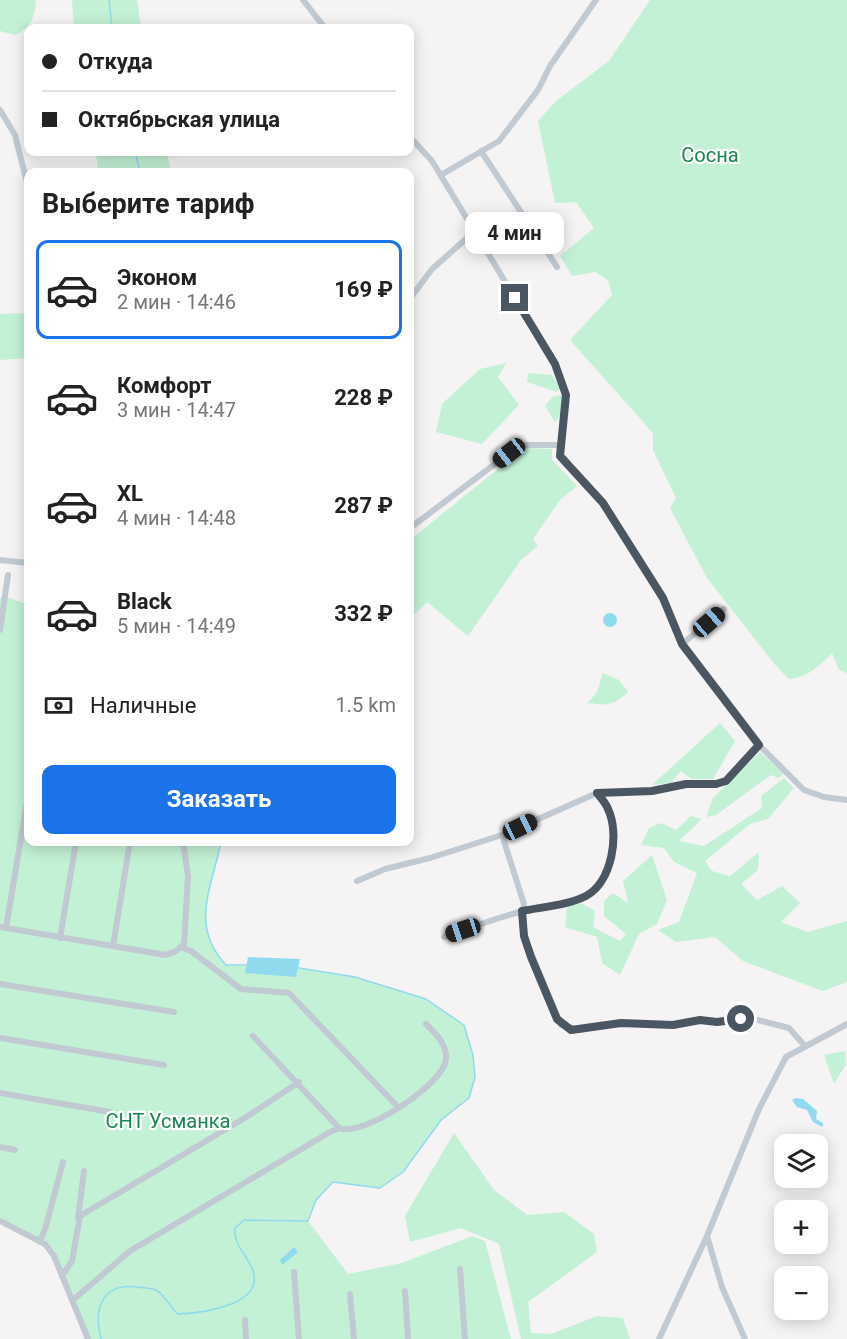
<!DOCTYPE html>
<html lang="ru">
<meta charset="utf-8">
<style>
body{margin:0;font-family:Roboto,sans-serif;background:#f6f6f6;color:#222;height:100vh;display:flex;flex-direction:column;font-size:22px;white-space:nowrap}
*{box-sizing:border-box;margin:0}
p{font-size:20px;color:#767676}
.icon{flex:none;width:33px;height:33px;fill:none;stroke:currentColor;stroke-width:2;stroke-linecap:round;stroke-linejoin:round}
.map{position:relative;flex:1;overflow:hidden}
.details{position:absolute;left:24px;top:168px;width:390px;height:678px;display:flex;flex-direction:column;background:#fff;border-radius:12px;box-shadow:0 3px 15px #0003}
.details>*{flex:none}
.guide{position:absolute;left:24px;top:24px;width:390px;height:132px;border-radius:12px;box-shadow:0 3px 15px #0003;display:grid;align-content:center;height:132px;padding:0 18px;background:#fff}
.tools{position:absolute;left:774px;top:1134px;display:grid;gap:12px}
.tools a{display:grid;place-items:center;width:54px;height:54px;border-radius:12px;background:#fff;box-shadow:0 3px 15px #0003;font-size:30px}
.end{position:absolute;width:27px;height:27px;margin:-14px;border:8px solid #4a5661;background:#fff;box-shadow:0 0 0 3px #fff}
.from{border-radius:50%}
.bubble{position:absolute;height:42px;border-radius:12px;background:#fff;box-shadow:0 3px 15px #0003;font-size:20px;font-weight:700;line-height:42px;text-align:center}
.car{position:absolute;width:18px;height:36px;margin:-18px -9px;border-radius:8px;box-shadow:0 0 4px 2px #0007;background:linear-gradient(#222 24%,#8ab4d8 0 40%,#222 0 76%,#8ab4d8 0 86%,#222 0)}
.guide b{display:flex;align-items:center;gap:21px;height:57px;font-size:22px}
.guide b+b{border-top:2px solid #e0e0e0}
.guide i{width:15px;height:15px;background:#222}
ul{padding:0;list-style:none}
li{display:flex;align-items:center;gap:18px;height:99px;margin:0 12px 9px;padding:0 6px;border:3px solid transparent;border-radius:12px}
li div{flex:1}
li b{display:block;font-size:22px}
li em{font-style:normal;font-weight:700}
li.active{border-color:#1a73e8}
li>.icon{width:54px;height:54px;stroke-width:1.5}
h2{padding:0 18px;font-size:27px;line-height:72px}
.pay{display:flex;align-items:center;gap:15px;height:66px;padding:0 18px;font-size:22px}
.pay p{margin-inline-start:auto}
.cta{display:flex;gap:12px;margin-top:auto;padding:12px 18px}
.cta a{flex:1;height:69px;border-radius:12px;background:#1a73e8;color:#fff;font-size:24px;font-weight:700;line-height:69px;text-align:center}
.map>svg:first-child{display:block}
</style>
<div class="map">
<svg width="847" height="1339" viewBox="0 0 847 1339">
<rect width="100%" height="100%" fill="#f5f3f3"/>
<path fill="#c3f1d5" d="M0,0h36c-1,16 -5,30 -22,35l-14,-4z
M72,0h65l4,28h-67z
M650,0h197v673l-8,-3 -7,-17c-13,13 -23,24 -43,26l-13,-13 -69,-88 -37,-70 6,-10 -23,-48v-17l-83,-93 42,-45 -4,-15 -13,-8 -23,4 -12,-20 34,-28 -18,-26 -21,1 -17,-82 18,-20 53,-40z
M96,152h71l4,20h-73z
M28,313v45l-28,2v-46z
M506,363l-8,14 21,28 -37,39 -46,-12 6,-28 38,-35z
M528,373l24,2 8,13 -3,4 -30,-10z
M563,395l-1,18 -7,9 -10,-16 8,-10z
M524,448l28,1v11l25,26 -17,14 -27,39 5,7 -17,14 -53,76 -41,-34 -17,17v-79z
M0,598h10l18,7v237h193c-9,45 -31,84 5,123l70,2 59,10 71,22 38,26 9,30 2,22 -6,21 -28,23 -38,51 -23,16 -47,-6 -17,18 -8,21 40,53 54,-11 70,-27 13,5 26,98h-426l-33,-83 -9,-10 -43,-23z
M603,673l16,7 9,12c-13,13 -22,14 -40,11l9,-11z
M720,723l15,18 -22,38h-21l-11,-8 -10,12 -19,2z
M760,752l23,21 -4,5 -8,-3 -55,40 -10,2 7,-19z
M784,778l10,10 -26,31 -18,5 -45,37 7,10 18,5 29,-24 -1,18 -17,14 16,16 25,-14 18,17 -19,19 27,10 39,-11v61l-24,9 -80,-30 -28,-24 -39,5 -18,-12 21,-8 18,-49 -23,-11 -10,-14 -23,-3 8,-17 12,-5 15,7 15,-14 11,3 -23,22 25,5 58,-38 -1,-12z
M652,855l15,45 -10,24 -18,10 -19,41 -18,-12 -5,-26 -32,-10 2,-20 12,-5 16,9 -2,16 27,14 6,-7 -22,-18v-15l9,-8 15,10 -5,-22z
M845,1051l1,13 -12,20 -10,-29z
M454,1133l40,57 33,25 37,-3 30,22 3,18 -69,50 3,31 20,1 46,-18 26,2 7,21h-109l-22,-95 -38,-16 -51,14 -5,-26z"/>
<path fill="#90daee" d="M603 620a7 7 0 1 1 14 0a7 7 0 1 1-14 0Z
M248,957l52,2 -4,18 -51,-4z
M796,1098l7,1 14,12 -1,8 7,4v4l-10,-5 -6,-12 -10,-3 -5,-7z
M294,1247l4,5 -16,13 -2,-5z"/>
<g fill="none" stroke-linecap="round" stroke-linejoin="round">
<path stroke="#90daee" stroke-width="1.5" d="M109,0l3,28
M135,152l5,20
M221,842c-9,46 -32,83 5,123h20
M101,1339c-8,-31 1,-56 36,-52 5,1 14,1 19,3 8,4 15,18 22,24 24,-1 92,-9 73,-48 -6,-13 -18,-23 -16,-38l9,-8 64,1 8,-21 17,-18 47,6 23,-16 38,-52 28,-22 6,-21 -2,-22 -9,-30 -38,-26 -71,-22 -56,-9"/>
<path stroke="#c1cad2" stroke-width="6" d="M303,0l22,28
M0,110l15,25 13,52
M410,137l22,24 123,203 11,31 -6,61 43,47 60,95 19,46 77,101 45,45 20,7 23,3
M481,151l76,116
M441,175l58,-34 39,-51 12,-24 46,-66
M412,296l20,-27 43,-38
M410,528l110,-83h41
M0,560l28,3
M0,630l8,-55
M682,644l42,-35
M502,835l22,69 -2,18 2,14 37,89 18,5 42,-7 52,2 27,-5 17,2 37,-3 35,9 16,18
M357,881l28,-12 45,-11 72,-23 95,-42 55,-2 34,-7h30l10,-3 33,-36
M0,927l166,28 10,-4 8,-7 4,-68 -5,-34
M6,928l22,-132
M444,937c26,-9 52,-19 79,-26 23,-6 51,-6 71,-20 19,-14 23,-62 14,-82 -3,-6 -7,-11 -11,-16
M60,938l16,-96
M113,946l17,-104
M180,947l11,4 50,38 48,4 109,114
M0,984l174,28
M253,1036l86,92
M0,1038l164,27
M0,1093l110,19
M0,1147l15,3
M78,1218l6,-47
M0,1221l45,23 9,12 34,83
M707,1236l15,51 23,52
M40,1242l6,-16 17,-64
M460,1269l5,70
M294,1272l5,67
M62,1276l10,-15 8,-45 168,-100 51,-34
M405,1291l3,48
M350,1294l4,45
M73,1300l57,-49 200,-119 9,-4c22,10 105,-43 107,-69 1,-15 -10,-25 -20,-35
M245,1320l1,19
M659,1339l48,-103 52,-127 27,-52 61,-33"/>
</g>
<g fill="none" stroke-linecap="round" stroke-linejoin="round">
<path stroke="#4a5661" stroke-width="8" d="M515,298l40,66 11,31 -6,61 43,47 60,95 19,46 77,101 -33,36 -10,3h-30l-34,7 -55,2c4,5 9,10 11,16 12,25 4,73 -22,87 -18,9 -44,11 -64,15l2,25 7,21 26,62 14,11 50,-7 52,2 27,-5 17,2 24,-3"/>
</g>
<g text-anchor="middle" stroke-width="4.5" stroke-linejoin="round" paint-order="stroke">
<g font-size="20" fill="#17864f" stroke="#fff">
<text x="710" y="162">Сосна</text>
<text x="168" y="1128">СНТ Усманка</text>
</g>
</g>
</svg>
<div class="tools">
<a><svg class="icon" aria-label="layers" viewBox="0 0 24 24"><path d="M12 4l9 5-9 5-9-5zM3 14l9 5 9-5"/></svg></a>
<a>+</a>
<a>−</a>
</div>
<i class="end from" style="left:741px;top:1019px"></i>
<i class="end" style="left:515px;top:298px"></i>
<div class="bubble" style="left:465px;top:212px;width:99px">4 мин</div>
<i class="car" style="left:509px;top:453px;rotate:232deg"></i>
<i class="car" style="left:709px;top:622px;rotate:49deg"></i>
<i class="car" style="left:520px;top:827px;rotate:65deg"></i>
<i class="car" style="left:463px;top:930px;rotate:252deg"></i>
<div class="guide">
<b><i class="from"></i>Откуда</b>
<b><i></i>Октябрьская улица</b>
</div>
<section class="details">
<h2>Выберите тариф</h2>
<ul>
<li class="active"><svg class="icon" aria-label="car" viewBox="0 0 24 24"><path d="M5 17H2v-5l4-1 3-4h7l3 4 3 1v5h-3M9 17h6M6 11h13"/><circle cx="7" cy="17" r="2"/><circle cx="17" cy="17" r="2"/></svg><div><b>Эконом</b><p>2 мин · 14:46</p></div><em>169 ₽</em></li>
<li><svg class="icon" aria-label="car" viewBox="0 0 24 24"><path d="M5 17H2v-5l4-1 3-4h7l3 4 3 1v5h-3M9 17h6M6 11h13"/><circle cx="7" cy="17" r="2"/><circle cx="17" cy="17" r="2"/></svg><div><b>Комфорт</b><p>3 мин · 14:47</p></div><em>228 ₽</em></li>
<li><svg class="icon" aria-label="car" viewBox="0 0 24 24"><path d="M5 17H2v-5l4-1 3-4h7l3 4 3 1v5h-3M9 17h6M6 11h13"/><circle cx="7" cy="17" r="2"/><circle cx="17" cy="17" r="2"/></svg><div><b>XL</b><p>4 мин · 14:48</p></div><em>287 ₽</em></li>
<li><svg class="icon" aria-label="car" viewBox="0 0 24 24"><path d="M5 17H2v-5l4-1 3-4h7l3 4 3 1v5h-3M9 17h6M6 11h13"/><circle cx="7" cy="17" r="2"/><circle cx="17" cy="17" r="2"/></svg><div><b>Black</b><p>5 мин · 14:49</p></div><em>332 ₽</em></li>
</ul>
<div class="pay"><svg class="icon" aria-label="cash" viewBox="0 0 24 24"><path d="M3 7h18v10H3z"/><circle cx="12" cy="12" r="2"/></svg>Наличные<p>1.5 km</p></div>
<div class="cta"><a>Заказать</a></div>
</section>
</div>
